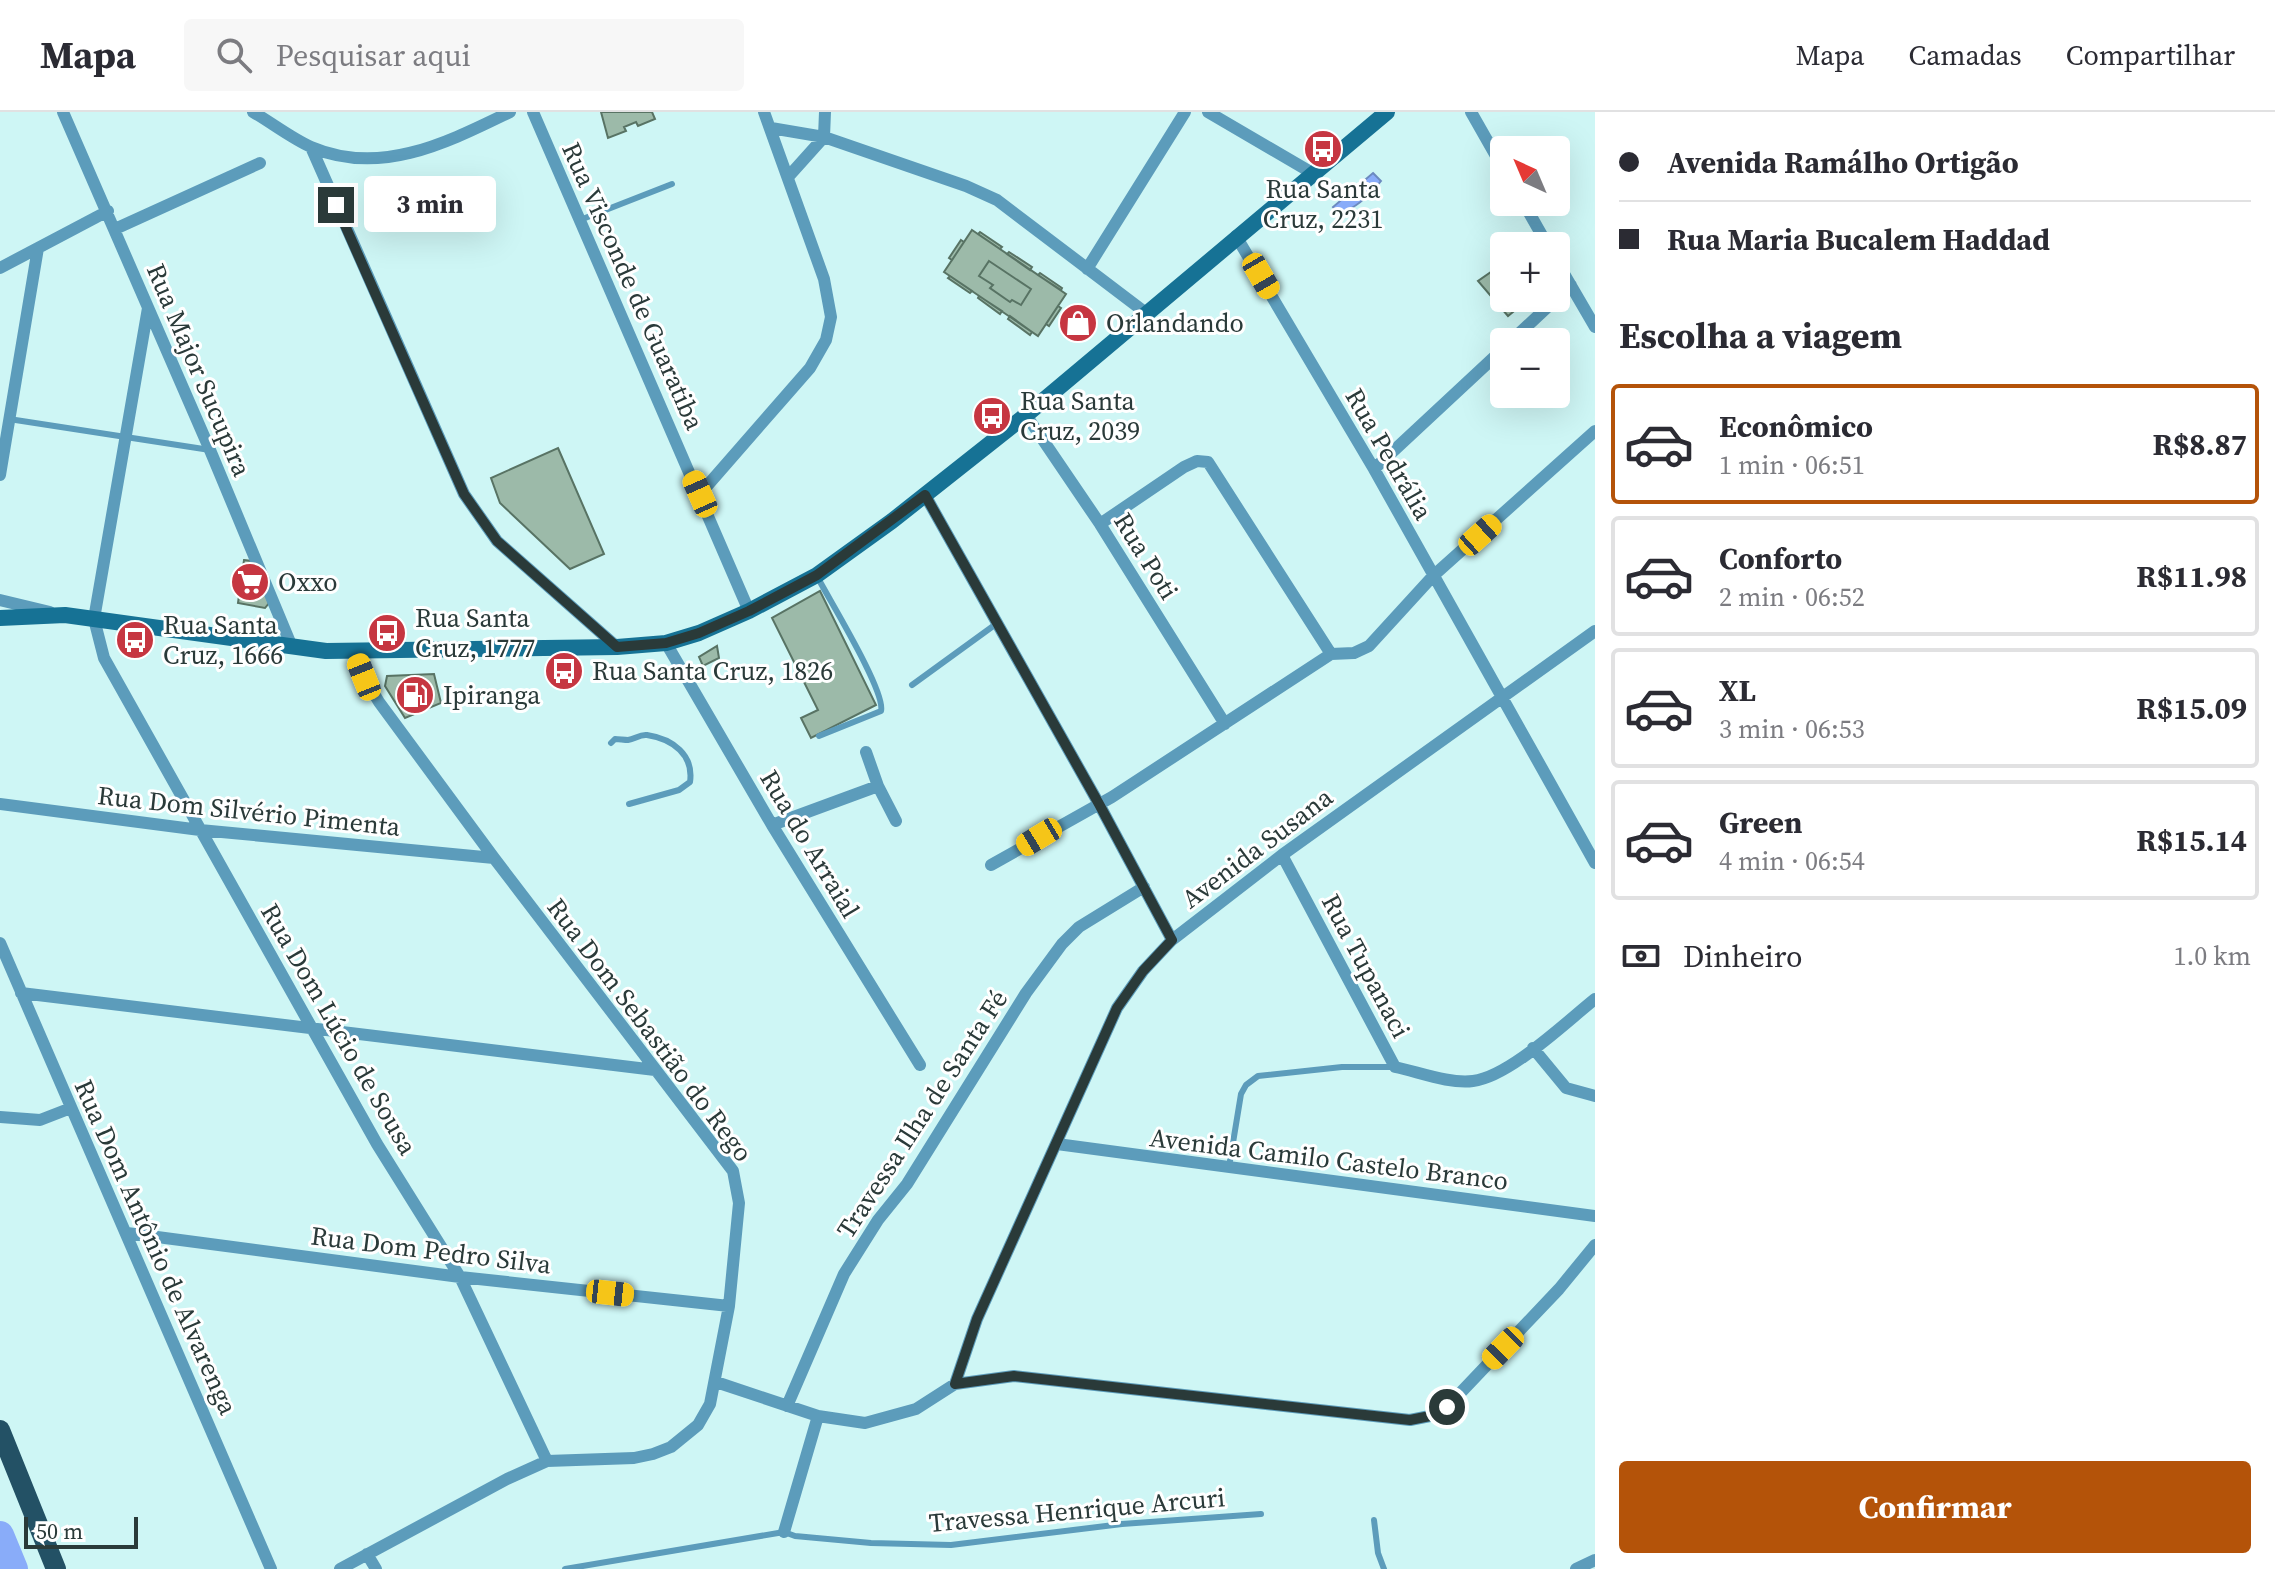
<!DOCTYPE html>
<html lang="pt">
<meta charset="utf-8">
<style>
body{margin:0;font-family:"Source Serif 4",serif;background:#f7f7f7;color:#2b2b33;height:100vh;display:flex;flex-direction:column;font-size:30px;white-space:nowrap}
*{box-sizing:border-box;margin:0}
p{font-size:26px;color:#7c7c81}
.icon{flex:none;width:44px;height:44px;fill:none;stroke:currentColor;stroke-width:2;stroke-linecap:round;stroke-linejoin:round}
.map{position:relative;flex:1;overflow:hidden}
.details{display:flex;flex-direction:column;background:#fff;width:680px}
.details>*{flex:none}
.hud{display:grid;align-content:center;height:176px;padding:0 24px;background:#fff}
.needle{width:52px;rotate:316deg}
.tools{position:absolute;left:1490px;top:24px;display:grid;gap:16px}
.tools a{display:grid;place-items:center;width:80px;height:80px;border-radius:8px;background:#fff;box-shadow:0 8px 32px #0002;font-size:40px}
.scale{position:absolute;left:24px;bottom:20px;width:114px;box-sizing:border-box;padding-left:8px;border:4px solid #2a3a39;border-top:0;font-size:22px;line-height:28px;white-space:nowrap;color:#2a3a39;-webkit-text-stroke:6px #fff;paint-order:stroke}
.end{position:absolute;width:36px;height:36px;margin:-18px;border:10px solid #2a3a39;background:#fff;box-shadow:0 0 0 4px #fff}
.from{border-radius:50%}
.bubble{position:absolute;height:56px;border-radius:8px;background:#fff;box-shadow:0 8px 32px #0002;font-size:26px;font-weight:700;line-height:56px;text-align:center}
.car{position:absolute;width:24px;height:48px;margin:-24px -12px;border-radius:10px;box-shadow:0 0 6px 2px #0007;background:linear-gradient(#f5c518 24%,#345 0 40%,#f5c518 0 76%,#345 0 86%,#f5c518 0)}
.hud b{display:flex;align-items:center;gap:28px;height:76px;font-size:30px}
.hud b+b{border-top:2px solid #e1e1e2}
.hud i{width:20px;height:20px;background:#2b2b33}
ul{padding:0;list-style:none}
li{display:flex;align-items:center;gap:24px;height:120px;margin:0 16px 12px;padding:0 8px;border:4px solid #e1e1e2;border-radius:8px}
li div{flex:1}
li b{display:block;font-size:30px}
li em{font-style:normal;font-weight:700}
li.current{border-color:#b45309}
li>.icon{width:72px;height:72px;stroke-width:1.5}
h2{padding:0 24px;font-size:36px;line-height:96px}
.pay{display:flex;align-items:center;gap:20px;height:88px;padding:0 24px;font-size:30px}
.pay p{margin-inline-start:auto}
.button{display:flex;gap:16px;margin-top:auto;padding:16px 24px}
.button a{flex:1;height:92px;border-radius:8px;background:#b45309;color:#fff;font-size:32px;font-weight:700;line-height:92px;text-align:center}
header{display:flex;align-items:center;gap:48px;box-sizing:border-box;height:112px;padding:0 40px;background:#fff;border-bottom:2px solid #e1e1e2}
header strong{font-size:38px}
nav{display:flex;gap:44px;margin-inline-start:auto;font-size:28px}
.search{width:560px;height:72px;background:#f7f7f7;display:flex;align-items:center;gap:20px;box-sizing:border-box;padding:0 28px;border-radius:8px;color:#7c7c81;font-size:30px}
main{display:flex;flex:1;min-height:0}
.map>svg:first-child{display:block}
</style>
<header>
<strong>Mapa</strong>
<div class="search"><svg class="icon" aria-label="search" viewBox="0 0 24 24"><circle cx="10" cy="10" r="6"/><path d="M15 15l6 6"/></svg>Pesquisar aqui</div>
<nav><a>Mapa</a><a>Camadas</a><a>Compartilhar</a></nav>
</header>
<main>
<div class="map">
<svg width="1595" height="1457" viewBox="0 0 1595 1457">
<rect width="100%" height="100%" fill="#cef6f5"/>
<path fill="#89acf9" stroke="#6c8abf" stroke-width="2" d="M1373,61l8,8c-11,14 -25,27 -42,33l-6,-7z"/>
<g fill="none" stroke-linecap="round" stroke-linejoin="round">
<path stroke="#89acf9" stroke-width="28" d="M0,1423l14,34"/>
</g>
<path fill="#9cbaa9" stroke="#587364" stroke-width="2" d="M601,0h51l3,7 -17,7 -2,-4 -12,5 2,4 -18,7z
M972,118l94,64 -28,42 -94,-64z
M980,120l22,15 -2,2 -22,-15z
M961,128l3,2 -12,18 -3,-2z
M1009,140l23,15 -2,3 -23,-16z
M989,149l42,28 -10,16 -9,-5 -2,2 -20,-14 3,-3 -14,-9z
M1504,151v35h26l-22,18 -30,-35z
M1040,161l22,15 -1,2 -23,-15z
M950,164l22,15 -2,2 -22,-15z
M979,184l23,15 -2,3 -22,-16z
M1058,194l3,2 -12,18 -3,-2z
M1010,204l22,16 -2,3 -22,-16z
M558,336l46,106 -34,15 -70,-66 -9,-25z
M244,448l8,1 17,42 -4,5 -27,-5z
M820,479l56,114 -65,33 -10,-20 17,-8 -46,-92z
M717,534l2,12 -16,8 -4,-9z
M434,562l7,29 -36,15 -20,-32 2,-10z"/>
<g fill="none" stroke-linecap="round" stroke-linejoin="round">
<path stroke="#5c9cbb" stroke-width="6" d="M580,108l92,-36
M9,307l201,31
M818,466c12,23 68,114 63,133l-62,25
M912,573l84,-61
M611,631l4,-4c4,0 9,1 13,1 7,-1 12,-6 19,-5 26,4 47,20 43,47l-11,8 -50,14
M1229,1055l12,-73 5,-9 12,-9 84,-9h52
M1374,1408l4,33 6,16
M565,1457l219,-37 11,4 76,7 80,2 171,-21 139,-10"/>
<path stroke="#5c9cbb" stroke-width="12" d="M63,0l147,338 82,197
M253,0c19,11 38,26 58,35 70,30 137,-5 199,-35
M533,0l216,499
M1208,0l106,62
M1471,0l33,58
M771,16l53,9 142,49 31,14 149,113
M311,35l153,347 33,47 120,106
M789,64l35,-39 1,-25
M1523,90l25,44
M115,117l145,-66
M1236,124l138,233 221,394
M1556,148l39,67
M0,156l108,-57
M1087,157l98,-157
M148,196l-54,311 10,39 273,486 83,133 87,184
M1510,230l61,-57
M1026,303l74,109 125,200
M1374,357l130,-121
M0,363l38,-227
M700,382l110,-126 16,-28 5,-23 -7,-38 -60,-167
M925,383l174,309 73,136
M1100,412l84,-57 13,-6 11,1 123,192
M0,488l50,12
M666,531l106,182 148,240
M866,640l12,34 18,35
M0,692l200,26 294,28
M772,713l106,-39
M1282,743l113,212c24,5 54,17 78,14 36,-4 93,-59 122,-82
M991,753l121,-68 219,-143 23,-1 15,-7 64,-70 162,-145
M0,831l271,626
M21,881l634,77
M1533,936l33,40 29,8
M0,1005l40,3 31,-12
M1057,1032l538,72
M127,1121l333,44 269,29
M716,1270l102,34 47,7 51,-14 39,-25 59,-8 396,44 25,-5 12,-8 112,-118 36,-44
M955,1272l22,-65 140,-311 26,-37 29,-31 110,-85 313,-224
M787,1294l57,-132 34,-54 29,-36 119,-191 36,-49 17,-17 65,-40
M784,1420l34,-116
M367,1442l9,15
M340,1457l167,-90 40,-18 87,-3 19,-4 18,-7 27,-22 12,-21 19,-98 10,-103 -6,-32 -239,-313 -115,-156 -15,-25 -10,-26
M1576,1457l19,-9"/>
<path stroke="#167295" stroke-width="16" d="M0,506l65,-3 261,36 291,-4 49,-4 33,-10 50,-22 68,-36 75,-54 134,-106 361,-303"/>
<path stroke="#235165" stroke-width="20" d="M0,1318l56,139"/>
</g>
<g fill="none" stroke-linecap="round" stroke-linejoin="round">
<path stroke="#2a3a39" stroke-width="10" d="M336,93l128,289 33,47 120,106 49,-4 33,-10 50,-22 68,-36 108,-80 174,309 73,136 -29,31 -26,37 -140,311 -22,65 59,-8 396,44 25,-5 12,-8"/>
</g>
<defs>
<symbol id="bus-disc" viewBox="-11 -11 22 22"><circle r="9.5" fill="#c63641" stroke="#fff"/><path d="M-5-6H5V4H4V6H2V4H-2V6H-4V4H-5ZM-3.5-4V0h7V-4ZM-3.5 1.2v1.5H-2V1.2ZM2 1.2v1.5H3.5V1.2Z" fill="#fff"/></symbol>
<symbol id="shop-disc" viewBox="-11 -11 22 22"><circle r="9.5" fill="#c63641" stroke="#fff"/><path d="M-5-2.5h2.3a2.7 3.5 0 0 1 5.4 0H5L5.5 6h-11ZM-1.5-2.5h3a1.5 2.3 0 0 0-3 0Z" fill="#fff"/></symbol>
<symbol id="supermarket-disc" viewBox="-11 -11 22 22"><circle r="9.5" fill="#c63641" stroke="#fff"/><path d="M-6-5.5h2.5l.6 2H6L4.5 2H-2.5L-4.4-4H-6ZM-1.5 3.2a1.3 1.3 0 1 0 .1 0ZM3 3.2a1.3 1.3 0 1 0 .1 0Z" fill="#fff"/></symbol>
<symbol id="fuel-disc" viewBox="-11 -11 22 22"><circle r="9.5" fill="#c63641" stroke="#fff"/><path d="M-5.5-6h7V0h2V4h1.3V-2.5L3-4.5l.8-.8L6-3V5H2.5V1h-1V6h-7ZM-4.2-4.7v3.2H.2V-4.7Z" fill="#fff"/></symbol>
</defs>
<g fill-rule="evenodd">
<use href="#bus-disc" x="1301" y="15" width="44" height="44"/>
<use href="#shop-disc" x="1056" y="189" width="44" height="44"/>
<use href="#bus-disc" x="970" y="282" width="44" height="44"/>
<use href="#supermarket-disc" x="228" y="448" width="44" height="44"/>
<use href="#bus-disc" x="365" y="499" width="44" height="44"/>
<use href="#bus-disc" x="113" y="506" width="44" height="44"/>
<use href="#bus-disc" x="542" y="537" width="44" height="44"/>
<use href="#fuel-disc" x="393" y="561" width="44" height="44"/>
</g>
<g text-anchor="middle" stroke-width="6" stroke-linejoin="round" paint-order="stroke">
<g font-size="26" fill="#2a3a39" stroke="#fff" text-anchor="start">
<text x="1323" y="86" text-anchor="middle">Rua Santa<tspan x="1323" dy="30">Cruz, 2231</tspan></text>
<text x="1106" y="220">Orlandando</text>
<text x="1020" y="298">Rua Santa<tspan x="1020" dy="30">Cruz, 2039</tspan></text>
<text x="278" y="479">Oxxo</text>
<text x="415" y="515">Rua Santa<tspan x="415" dy="30">Cruz, 1777</tspan></text>
<text x="163" y="522">Rua Santa<tspan x="163" dy="30">Cruz, 1666</tspan></text>
<text x="592" y="568">Rua Santa Cruz, 1826</text>
<text x="443" y="592">Ipiranga</text>
</g>
<g font-size="26" fill="#2a3a39" stroke="#fff">
<text transform="translate(633 174) rotate(66)" y="9">Rua Visconde de Guaratiba</text>
<text transform="translate(199 258) rotate(67)" y="9">Rua Major Sucupira</text>
<text transform="translate(1389 342) rotate(60)" y="9">Rua Pedrália</text>
<text transform="translate(1146 444) rotate(58)" y="9">Rua Poti</text>
<text transform="translate(249 699) rotate(6)" y="9">Rua Dom Silvério Pimenta</text>
<text transform="translate(810 732) rotate(59)" y="9">Rua do Arraial</text>
<text transform="translate(1257 736) rotate(-37)" y="9">Avenida Susana</text>
<text transform="translate(1366 854) rotate(62)" y="9">Rua Tupanaci</text>
<text transform="translate(339 917) rotate(60)" y="9">Rua Dom Lúcio de Sousa</text>
<text transform="translate(650 918) rotate(53)" y="9">Rua Dom Sebastião do Rego</text>
<text transform="translate(922 1002) rotate(-57)" y="9">Travessa Ilha de Santa Fé</text>
<text transform="translate(1329 1047) rotate(7)" y="9">Avenida Camilo Castelo Branco</text>
<text transform="translate(156 1135) rotate(66)" y="9">Rua Dom Antônio de Alvarenga</text>
<text transform="translate(431 1138) rotate(7)" y="9">Rua Dom Pedro Silva</text>
<text transform="translate(1077 1398) rotate(-5)" y="9">Travessa Henrique Arcuri</text>
</g>
</g>
</svg>
<div class="tools">
<a><svg class="needle" viewBox="-14 -14 28 28"><path d="M0-13l5 13h-10z" fill="#e53935"/><path d="M0 13l5-13h-10z" fill="#7c7c81"/></svg></a>
<a>+</a>
<a>−</a>
</div>
<div class="scale">50 m</div>
<i class="end from" style="left:1447px;top:1295px"></i>
<i class="end" style="left:336px;top:93px"></i>
<div class="bubble" style="left:364px;top:64px;width:132px">3 min</div>
<i class="car" style="left:1261px;top:164px;rotate:150deg"></i>
<i class="car" style="left:700px;top:382px;rotate:336deg"></i>
<i class="car" style="left:1480px;top:423px;rotate:48deg"></i>
<i class="car" style="left:364px;top:565px;rotate:338deg"></i>
<i class="car" style="left:1039px;top:725px;rotate:239deg"></i>
<i class="car" style="left:610px;top:1181px;rotate:96deg"></i>
<i class="car" style="left:1503px;top:1236px;rotate:224deg"></i>
</div>
<section class="details">
<div class="hud">
<b><i class="from"></i>Avenida Ramálho Ortigão</b>
<b><i></i>Rua Maria Bucalem Haddad</b>
</div>
<h2>Escolha a viagem</h2>
<ul>
<li class="current"><svg class="icon" aria-label="car" viewBox="0 0 24 24"><path d="M5 17H2v-5l4-1 3-4h7l3 4 3 1v5h-3M9 17h6M6 11h13"/><circle cx="7" cy="17" r="2"/><circle cx="17" cy="17" r="2"/></svg><div><b>Econômico</b><p>1 min · 06:51</p></div><em>R$8.87</em></li>
<li><svg class="icon" aria-label="car" viewBox="0 0 24 24"><path d="M5 17H2v-5l4-1 3-4h7l3 4 3 1v5h-3M9 17h6M6 11h13"/><circle cx="7" cy="17" r="2"/><circle cx="17" cy="17" r="2"/></svg><div><b>Conforto</b><p>2 min · 06:52</p></div><em>R$11.98</em></li>
<li><svg class="icon" aria-label="car" viewBox="0 0 24 24"><path d="M5 17H2v-5l4-1 3-4h7l3 4 3 1v5h-3M9 17h6M6 11h13"/><circle cx="7" cy="17" r="2"/><circle cx="17" cy="17" r="2"/></svg><div><b>XL</b><p>3 min · 06:53</p></div><em>R$15.09</em></li>
<li><svg class="icon" aria-label="car" viewBox="0 0 24 24"><path d="M5 17H2v-5l4-1 3-4h7l3 4 3 1v5h-3M9 17h6M6 11h13"/><circle cx="7" cy="17" r="2"/><circle cx="17" cy="17" r="2"/></svg><div><b>Green</b><p>4 min · 06:54</p></div><em>R$15.14</em></li>
</ul>
<div class="pay"><svg class="icon" aria-label="cash" viewBox="0 0 24 24"><path d="M3 7h18v10H3z"/><circle cx="12" cy="12" r="2"/></svg>Dinheiro<p>1.0 km</p></div>
<div class="button"><a>Confirmar</a></div>
</section>
</main>
